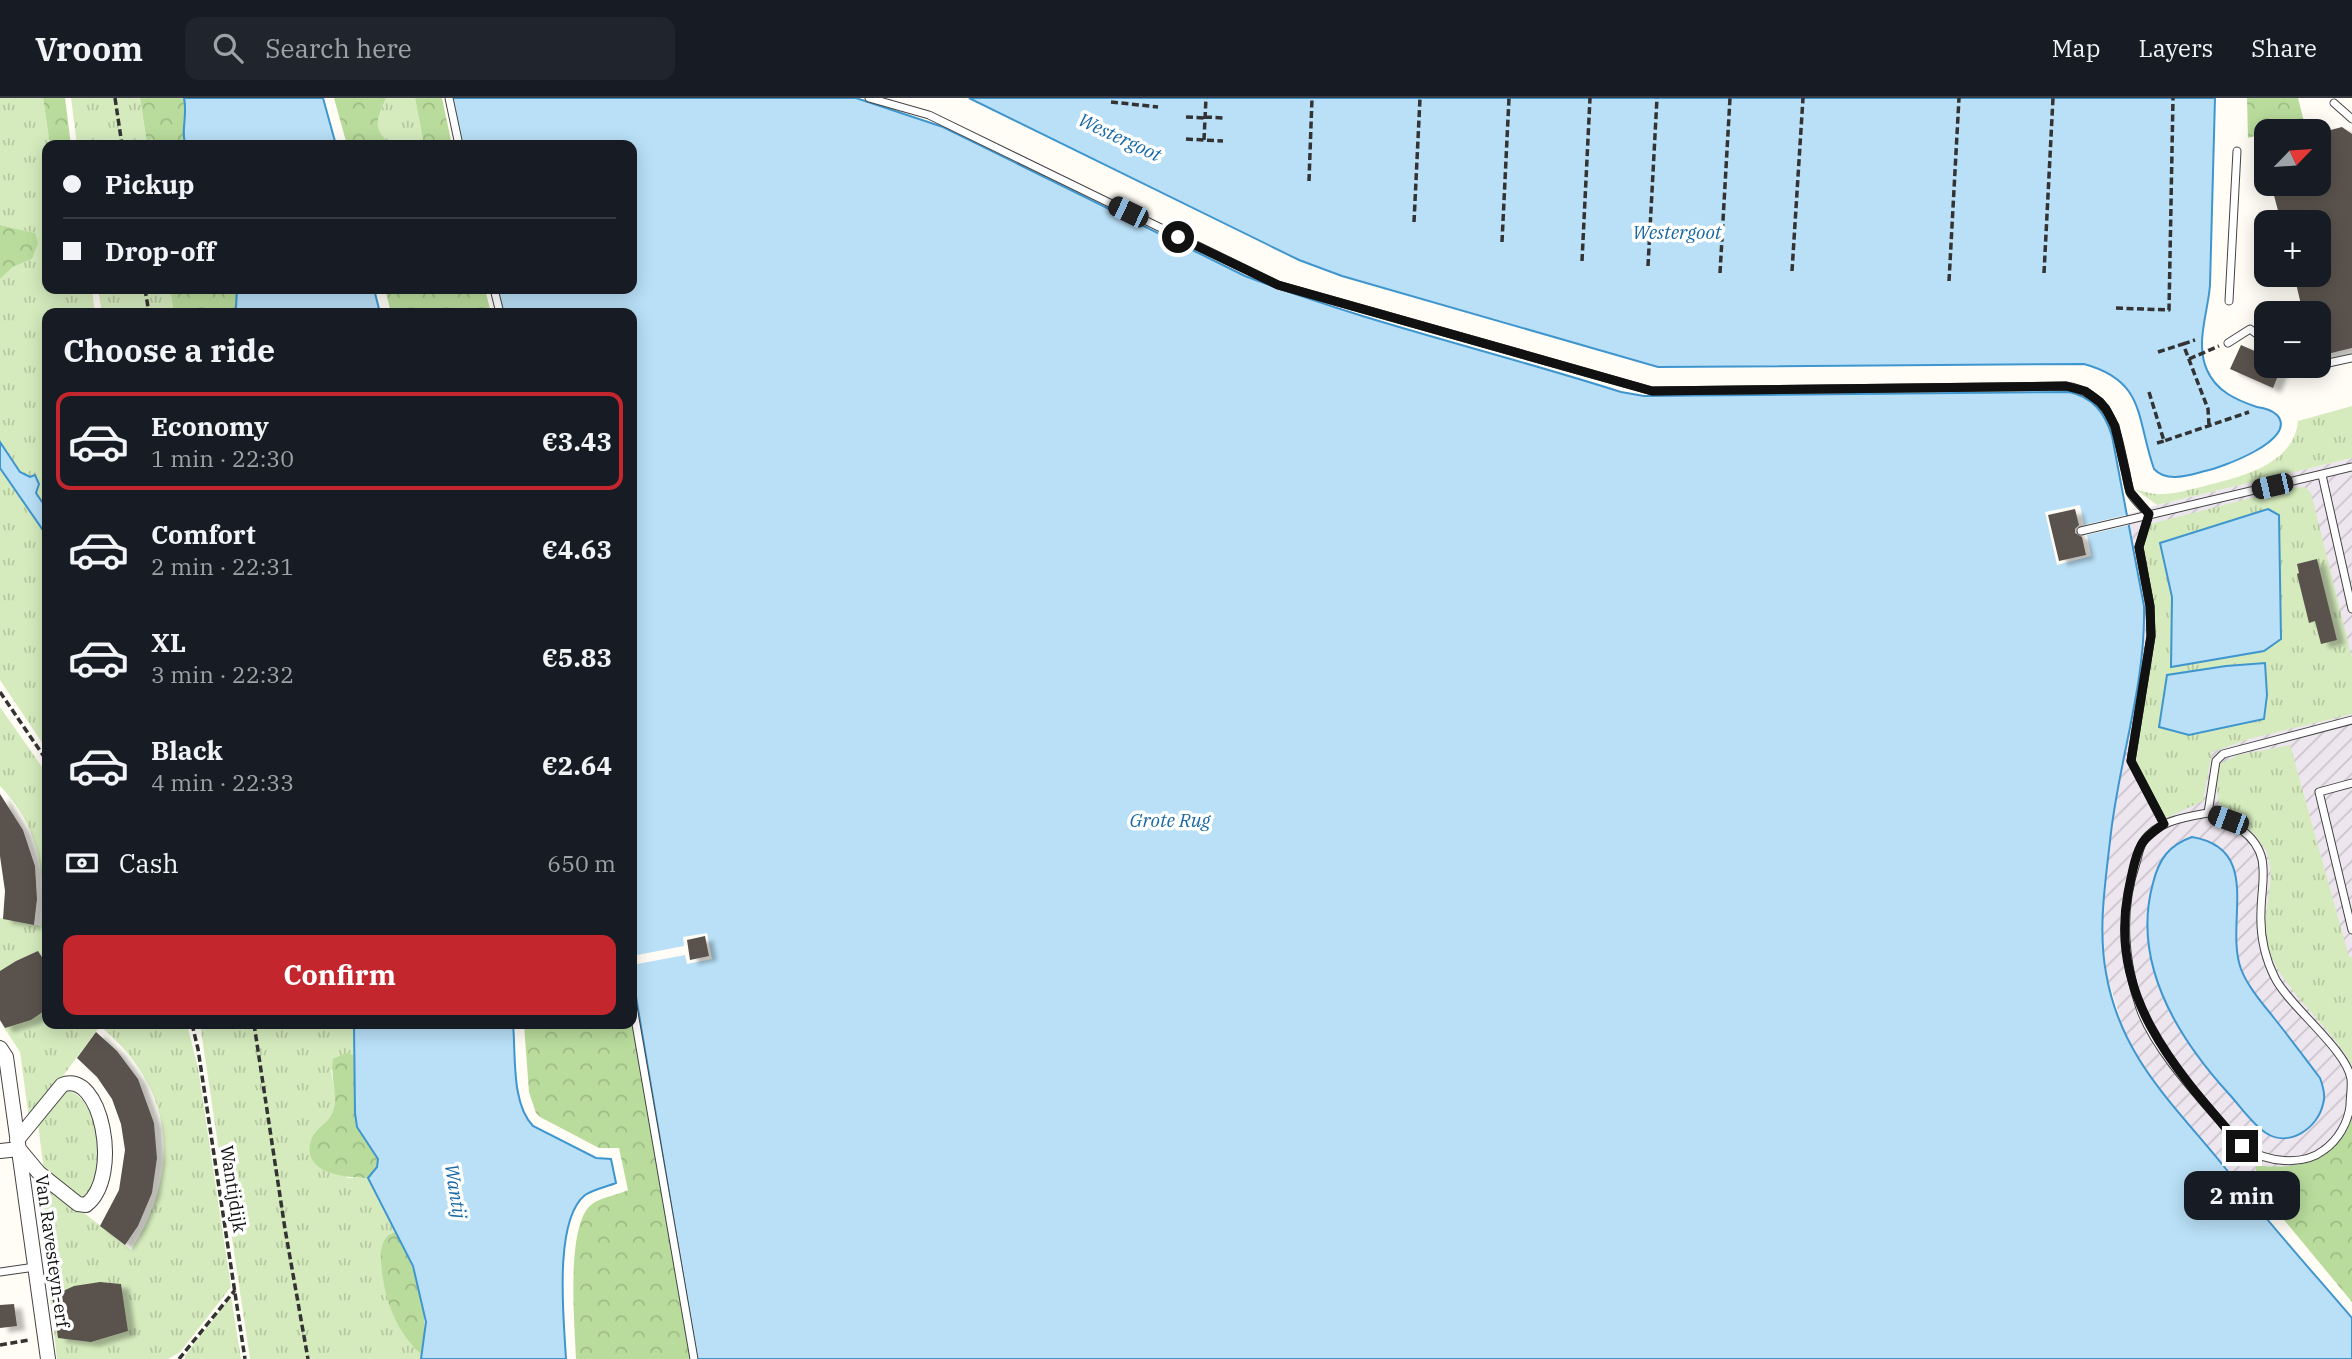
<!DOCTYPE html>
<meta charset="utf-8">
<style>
body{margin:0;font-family:"IBM Plex Serif",serif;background:#20242c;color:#f1f3f6;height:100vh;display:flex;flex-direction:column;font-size:26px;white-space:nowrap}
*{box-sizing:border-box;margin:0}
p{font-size:23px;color:#9ea1a6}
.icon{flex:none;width:38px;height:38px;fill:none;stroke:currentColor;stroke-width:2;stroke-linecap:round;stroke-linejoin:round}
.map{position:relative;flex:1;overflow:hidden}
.details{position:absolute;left:42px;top:210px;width:595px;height:721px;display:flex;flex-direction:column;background:#171b24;border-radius:14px;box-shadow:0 4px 18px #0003}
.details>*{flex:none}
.banner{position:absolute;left:42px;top:42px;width:595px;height:154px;border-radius:14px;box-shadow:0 4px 18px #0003;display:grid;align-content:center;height:154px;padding:0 21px;background:#171b24}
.needle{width:46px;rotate:65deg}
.buttons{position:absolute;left:2254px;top:21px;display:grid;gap:14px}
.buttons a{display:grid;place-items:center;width:77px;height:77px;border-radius:14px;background:#171b24;box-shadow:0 4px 18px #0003;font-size:35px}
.end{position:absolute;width:32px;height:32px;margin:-16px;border:9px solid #111;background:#fff;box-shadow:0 0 0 4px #fff}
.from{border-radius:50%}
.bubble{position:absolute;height:49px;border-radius:14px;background:#171b24;box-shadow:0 4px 18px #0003;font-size:23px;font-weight:800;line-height:49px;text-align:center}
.car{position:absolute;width:21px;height:42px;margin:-21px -10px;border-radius:9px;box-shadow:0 0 5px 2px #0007;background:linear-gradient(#222 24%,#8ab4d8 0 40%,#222 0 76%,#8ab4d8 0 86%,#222 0)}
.banner b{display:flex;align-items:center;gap:24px;height:66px;font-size:26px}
.banner b+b{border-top:2px solid #363941}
.banner i{width:18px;height:18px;background:#f1f3f6}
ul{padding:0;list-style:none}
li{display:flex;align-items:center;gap:21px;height:98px;margin:0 14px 10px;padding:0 7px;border:4px solid transparent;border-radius:14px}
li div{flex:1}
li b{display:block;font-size:26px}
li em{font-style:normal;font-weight:800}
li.on{border-color:#c4262e}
li>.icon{width:63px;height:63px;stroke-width:1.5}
h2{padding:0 21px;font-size:32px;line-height:84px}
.pay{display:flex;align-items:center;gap:18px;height:77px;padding:0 21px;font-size:26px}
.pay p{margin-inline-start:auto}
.button{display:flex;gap:14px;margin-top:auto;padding:14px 21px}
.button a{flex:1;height:80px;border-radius:14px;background:#c4262e;color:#fff;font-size:28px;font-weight:800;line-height:80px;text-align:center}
header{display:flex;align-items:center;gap:42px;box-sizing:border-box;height:98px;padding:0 35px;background:#171b24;border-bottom:2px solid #363941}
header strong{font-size:33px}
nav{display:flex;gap:38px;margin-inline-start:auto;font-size:24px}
.search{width:490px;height:63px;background:#20242c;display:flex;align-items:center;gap:18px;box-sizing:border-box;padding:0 24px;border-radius:14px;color:#9ea1a6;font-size:26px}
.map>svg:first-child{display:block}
</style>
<header>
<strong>Vroom</strong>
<div class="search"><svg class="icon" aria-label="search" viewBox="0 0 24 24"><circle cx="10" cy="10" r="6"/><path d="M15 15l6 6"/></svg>Search here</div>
<nav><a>Map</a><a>Layers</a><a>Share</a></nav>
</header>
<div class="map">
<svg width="2352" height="1261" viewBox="0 0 2352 1261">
<defs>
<pattern id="industrial-furrows" width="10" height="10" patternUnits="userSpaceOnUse" patternTransform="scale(1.75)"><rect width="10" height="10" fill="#eee6ef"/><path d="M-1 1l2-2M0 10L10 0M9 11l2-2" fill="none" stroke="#cbc4cc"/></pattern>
<pattern id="grass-tufts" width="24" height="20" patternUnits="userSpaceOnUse" patternTransform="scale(1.75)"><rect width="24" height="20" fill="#d5ebbd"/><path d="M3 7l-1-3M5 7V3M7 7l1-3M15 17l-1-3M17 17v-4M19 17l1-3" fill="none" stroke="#b6c8a1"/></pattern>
<pattern id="forest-crowns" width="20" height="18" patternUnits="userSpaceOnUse" patternTransform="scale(1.75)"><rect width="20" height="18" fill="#b9dc9c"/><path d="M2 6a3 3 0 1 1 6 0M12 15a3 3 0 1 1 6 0" fill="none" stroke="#9ebc85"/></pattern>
<filter id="shadow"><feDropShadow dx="8" dy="4.5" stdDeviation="2" flood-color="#0004"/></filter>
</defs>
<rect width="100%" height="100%" fill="#fffdf5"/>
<path fill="url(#industrial-furrows)" d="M2352,360v701l-97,24 1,3h-18l-95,-118 -17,-31 -19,-61 -6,-50 9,-90 30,-167 5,-38 -1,-25 -18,-91 31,-10z"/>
<path fill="url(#grass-tufts)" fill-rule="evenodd" d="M0,0h43l7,47h-3v144h45l3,24h-48v196l-11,-16 -6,-16 -10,-5 -20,-30v-163l13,-12 19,-8 3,-26 -35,-8z
M71,0h69l7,46 -70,1z
M386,0h29l9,47h-32c-21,-17 -15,-25 -6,-47z
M98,191h72l4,24h-72z
M2352,308v52l-195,47 -22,-16c8,2 18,6 27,5 14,0 29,-5 43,-8 35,-9 89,-21 93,-65z
M0,370l47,68v214l-47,-70z
M2305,389l6,6 41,165v56l-103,25 -37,13 -9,49 -37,17 -30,-56 16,-129 -10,-91 4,-17 144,-37zM2160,445l104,108 -93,16 1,-70z
M0,609l47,67v250h140l11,44 33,219 -51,65 -12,7h-111l-20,-180h4l90,71c51,-80 44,-162 -31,-224l-68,92 -3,1 -9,-67 -20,-31v-103l41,8c6,-53 -3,-101 -41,-140z
M2290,647l59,212h3v109c-23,-44 -71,-74 -85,-122 -8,-30 13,-67 -2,-95 -22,-42 -58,-17 -45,-85l18,-9z
M200,926h154l1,31 -9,-1 -15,17c3,16 8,36 -3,51 -9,12 -16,10 -18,28l38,28h20l29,53 -9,4c-10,11 -7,23 -5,37 3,32 14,61 39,83l-1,4h-171z
M63,992c32,2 38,55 35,80 -2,12 -9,20 -16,29l-38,-28 -6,-47z
M231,1198l10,63h-56v-3z"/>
<path fill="url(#forest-crowns)" d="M43,0h22l6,47h-21z
M140,0h44c4,17 -4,36 2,47h-29l-5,-6 -5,5z
M334,0h52c-9,22 -15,30 6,47h-45z
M415,0h27l10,47h-28z
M2247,0h51l6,24 -56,16z
M0,127l35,8 3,10 -6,16 -19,8 -13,12z
M170,191h67l-1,18 -3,6h-59z
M385,191h100l6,24h-100z
M632,924l58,337h-114c-1,-32 -11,-135 16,-155 10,-7 26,-9 36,-14l-9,-42h-20l-59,-31 -4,-4 -7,-21 -5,-68z
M346,955l9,2v58l11,28 12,18 -1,8 -9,11c-22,0 -70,-5 -56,-40 5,-12 18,-14 22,-30 3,-17 -4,-33 -1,-49z
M2352,1019v185l-96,-116v-21c40,6 83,-4 96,-48z
M397,1133c19,42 34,78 25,124 -25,-22 -36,-51 -40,-83 -1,-14 -4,-26 6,-37z"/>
<path fill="#b9e0f7" stroke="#3f96cf" stroke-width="2" d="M184,0h139l13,47h-150c-6,-11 2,-30 -2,-47z
M451,0h405l87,29 302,149c123,47 251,76 376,116l23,4 425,-4c24,5 36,21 43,44l32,170c2,80 -26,156 -34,235 -5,44 -12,88 -4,132 15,86 68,131 120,196 40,51 84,100 126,149v41h-1655l-65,-386v-660h-131l-5,-24h136v-144h-171z
M969,0h1246l-5,187c-2,28 -15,58 -3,85 9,21 29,30 50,37 7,1 15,3 20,8 22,25 -57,53 -72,56 -16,4 -38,12 -51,-2 -18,-51 -8,-88 -70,-105l-426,3 -316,-91 -43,-16z
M237,191h137l6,24h-147l3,-6z
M0,344l20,30 10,5 5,-2 4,9 -3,9 11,16v27l-47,-68z
M2268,411l11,6 2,124 -17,12 -93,16 1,-70 -12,-54z
M2265,565l2,32 -3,24 -75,16 -30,-8 8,-52 59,-9z
M2192,739c72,12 32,86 49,132 7,18 21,34 33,49 16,20 31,40 46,60 3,8 6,18 3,26 -5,24 -34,44 -57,29 -14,-9 -25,-26 -37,-39 -52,-57 -98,-131 -76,-211 6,-24 16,-38 39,-46z
M354,926h159c3,31 -2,79 20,102l63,32 15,1 5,24c-10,4 -22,6 -31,12 -32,26 -21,126 -19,164h-145l5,-37 -13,-56 -45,-88 9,-11 1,-8 -21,-32 -2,-14z"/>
<path fill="#fffdf5" d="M2080,407l4,20 42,-10 3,10 -42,10 4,21 -34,9 -12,-53z
M707,835l5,26 -25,5 -2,-9 -53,10v-9l52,-10 -1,-9z"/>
<path fill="#5a524d" filter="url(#shadow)" d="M2342,29l10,7v214l-33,8v-43h-16l-9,-38h25v-53h-38l-10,-38h48v-51z
M2241,247l25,11v10h16l-9,22 -43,-19z
M2075,411l4,16 -4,4v4l7,4 4,18 -27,6 -11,-46z
M2317,461l20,81 -16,4 -6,-23 -6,2 -12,-49 2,-1 -2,-9z
M0,696l23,36 12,36 2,33 -3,26 -31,-6 2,-28 -5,-35z
M705,838l4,20 -19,4 -3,-20z
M38,853l9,14v44l-16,11 -26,8 -5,-8v-49l16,-10z
M96,934l21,19 21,28 16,44 3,35 -5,35 -14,33 -13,19 -25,-19 19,-36 6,-40 -4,-26 -9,-25 -15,-22 -20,-19z
M100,1184l21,2 7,47 -37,11 -33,-4 -6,-42 22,-10z
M14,1206l3,22 -17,2v-23z"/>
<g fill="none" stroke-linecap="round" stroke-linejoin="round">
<defs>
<path id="service" d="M449,0l10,47
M869,0l60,17 349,170 374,106 414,-5c48,8 51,48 60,87 1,6 2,15 5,21 4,7 12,14 18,20l-10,33 11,59 1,30 -20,125 33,63
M2334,5l18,16
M494,191l6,24
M2229,203l8,-150
M2228,245l22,-14 16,12
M2319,267l33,-7
M2297,268l4,3 15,-3
M2322,377l30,134
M2081,433l271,-64
M2352,685l-33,9 33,138
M2208,715c26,9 55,25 55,56 1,14 -2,28 -2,43 -1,22 4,46 14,66 14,28 72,72 76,101 1,9 -1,18 -1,27 -2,17 -12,34 -26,44 -22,17 -58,12 -80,-3 -10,-6 -17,-18 -25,-27 -26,-30 -66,-74 -79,-112 -16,-47 -20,-98 -4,-145 2,-6 3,-15 7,-21 13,-21 43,-25 65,-29z
M2208,715l8,-52 7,-7 129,-34
M632,903l62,358
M0,1174l35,-5"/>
<path id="minor" d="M0,950l6,9 42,302
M0,1053l19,-2 20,24 39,31 8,1c37,-28 15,-137 -24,-120l-45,55"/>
</defs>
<use href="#service" stroke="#444" stroke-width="9"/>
<use href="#minor" stroke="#444" stroke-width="16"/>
<path stroke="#333" stroke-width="3.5" stroke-dasharray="7 3.5" stroke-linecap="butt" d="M115,0l7,47
M1111,4l47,5
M1186,19l19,1
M1205,19l19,1
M1186,41l37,2
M1204,42l2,-42
M1309,83l3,-83
M1414,124l6,-124
M1502,144l7,-144
M1582,163l8,-163
M1648,168l9,-168
M1792,173l11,-173
M1720,175l10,-175
M2044,175l9,-175
M1949,183l10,-183
M145,191l4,24
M2116,210l53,2 4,-212
M2183,246l12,-4
M2158,254l25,-8 25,65 1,16
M2189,261l30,-13
M2149,294l15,49 85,-29
M2157,345l7,-2
M0,594l47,69
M192,926l6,25 47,310
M254,926l31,205 23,130
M0,1247l29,-5
M179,1261l56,-69"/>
<use href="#service" stroke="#fff" stroke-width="7"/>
<use href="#minor" stroke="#fff" stroke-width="14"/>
</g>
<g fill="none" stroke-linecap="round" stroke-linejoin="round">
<path stroke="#111" stroke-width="9" d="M1178,139l100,48 374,106 414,-5 19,5 15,11 6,7 9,17 15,66 19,22 -10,33 11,59 1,30 -20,125 33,63c-7,5 -16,11 -21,18 -8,11 -12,37 -15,51 -20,105 50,180 114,253"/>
</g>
<g text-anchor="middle" stroke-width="7" stroke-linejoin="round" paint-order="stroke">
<g font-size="18" fill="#111" stroke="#fff">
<text transform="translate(233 1091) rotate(81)" y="6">Wantijdijk</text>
<text transform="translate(52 1153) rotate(82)" y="6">Van Ravesteyn-erf</text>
</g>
<g font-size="19" font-style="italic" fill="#1768a6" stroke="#fff">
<text transform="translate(1120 39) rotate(25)" y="7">Westergoot</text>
<text x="1677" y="141">Westergoot</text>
<text x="1170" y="729">Grote Rug</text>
<text transform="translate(456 1093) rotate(81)" y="7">Wantij</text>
</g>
</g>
</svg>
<div class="buttons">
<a><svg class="needle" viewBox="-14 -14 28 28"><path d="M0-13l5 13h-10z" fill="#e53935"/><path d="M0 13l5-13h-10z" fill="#9ea1a6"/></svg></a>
<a>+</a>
<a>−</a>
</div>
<i class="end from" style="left:1178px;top:139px"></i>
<i class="end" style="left:2242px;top:1048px"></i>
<div class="bubble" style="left:2184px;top:1073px;width:116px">2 min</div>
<i class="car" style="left:1128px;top:114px;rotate:296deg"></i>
<i class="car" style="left:2272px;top:388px;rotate:257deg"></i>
<i class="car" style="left:2228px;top:722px;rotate:290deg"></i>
<div class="banner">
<b><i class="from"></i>Pickup</b>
<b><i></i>Drop-off</b>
</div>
<section class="details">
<h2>Choose a ride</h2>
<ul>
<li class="on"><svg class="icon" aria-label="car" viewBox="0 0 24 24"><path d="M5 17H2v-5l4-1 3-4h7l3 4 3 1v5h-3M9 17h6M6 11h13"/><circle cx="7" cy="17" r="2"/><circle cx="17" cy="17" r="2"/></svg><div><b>Economy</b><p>1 min · 22:30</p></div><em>€3.43</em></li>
<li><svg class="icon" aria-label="car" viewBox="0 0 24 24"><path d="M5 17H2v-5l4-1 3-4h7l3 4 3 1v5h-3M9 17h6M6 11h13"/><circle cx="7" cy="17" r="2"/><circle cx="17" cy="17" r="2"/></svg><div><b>Comfort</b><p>2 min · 22:31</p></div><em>€4.63</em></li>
<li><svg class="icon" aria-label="car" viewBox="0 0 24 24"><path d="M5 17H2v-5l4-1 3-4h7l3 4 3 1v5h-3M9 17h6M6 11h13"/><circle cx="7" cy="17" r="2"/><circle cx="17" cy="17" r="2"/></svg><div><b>XL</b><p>3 min · 22:32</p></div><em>€5.83</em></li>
<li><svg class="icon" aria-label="car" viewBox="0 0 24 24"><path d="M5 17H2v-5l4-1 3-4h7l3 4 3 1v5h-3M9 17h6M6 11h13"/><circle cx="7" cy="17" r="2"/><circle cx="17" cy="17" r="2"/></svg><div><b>Black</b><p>4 min · 22:33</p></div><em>€2.64</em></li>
</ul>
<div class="pay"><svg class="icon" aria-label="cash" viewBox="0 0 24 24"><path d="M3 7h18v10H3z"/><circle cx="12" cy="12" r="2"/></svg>Cash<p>650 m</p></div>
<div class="button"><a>Confirm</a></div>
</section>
</div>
